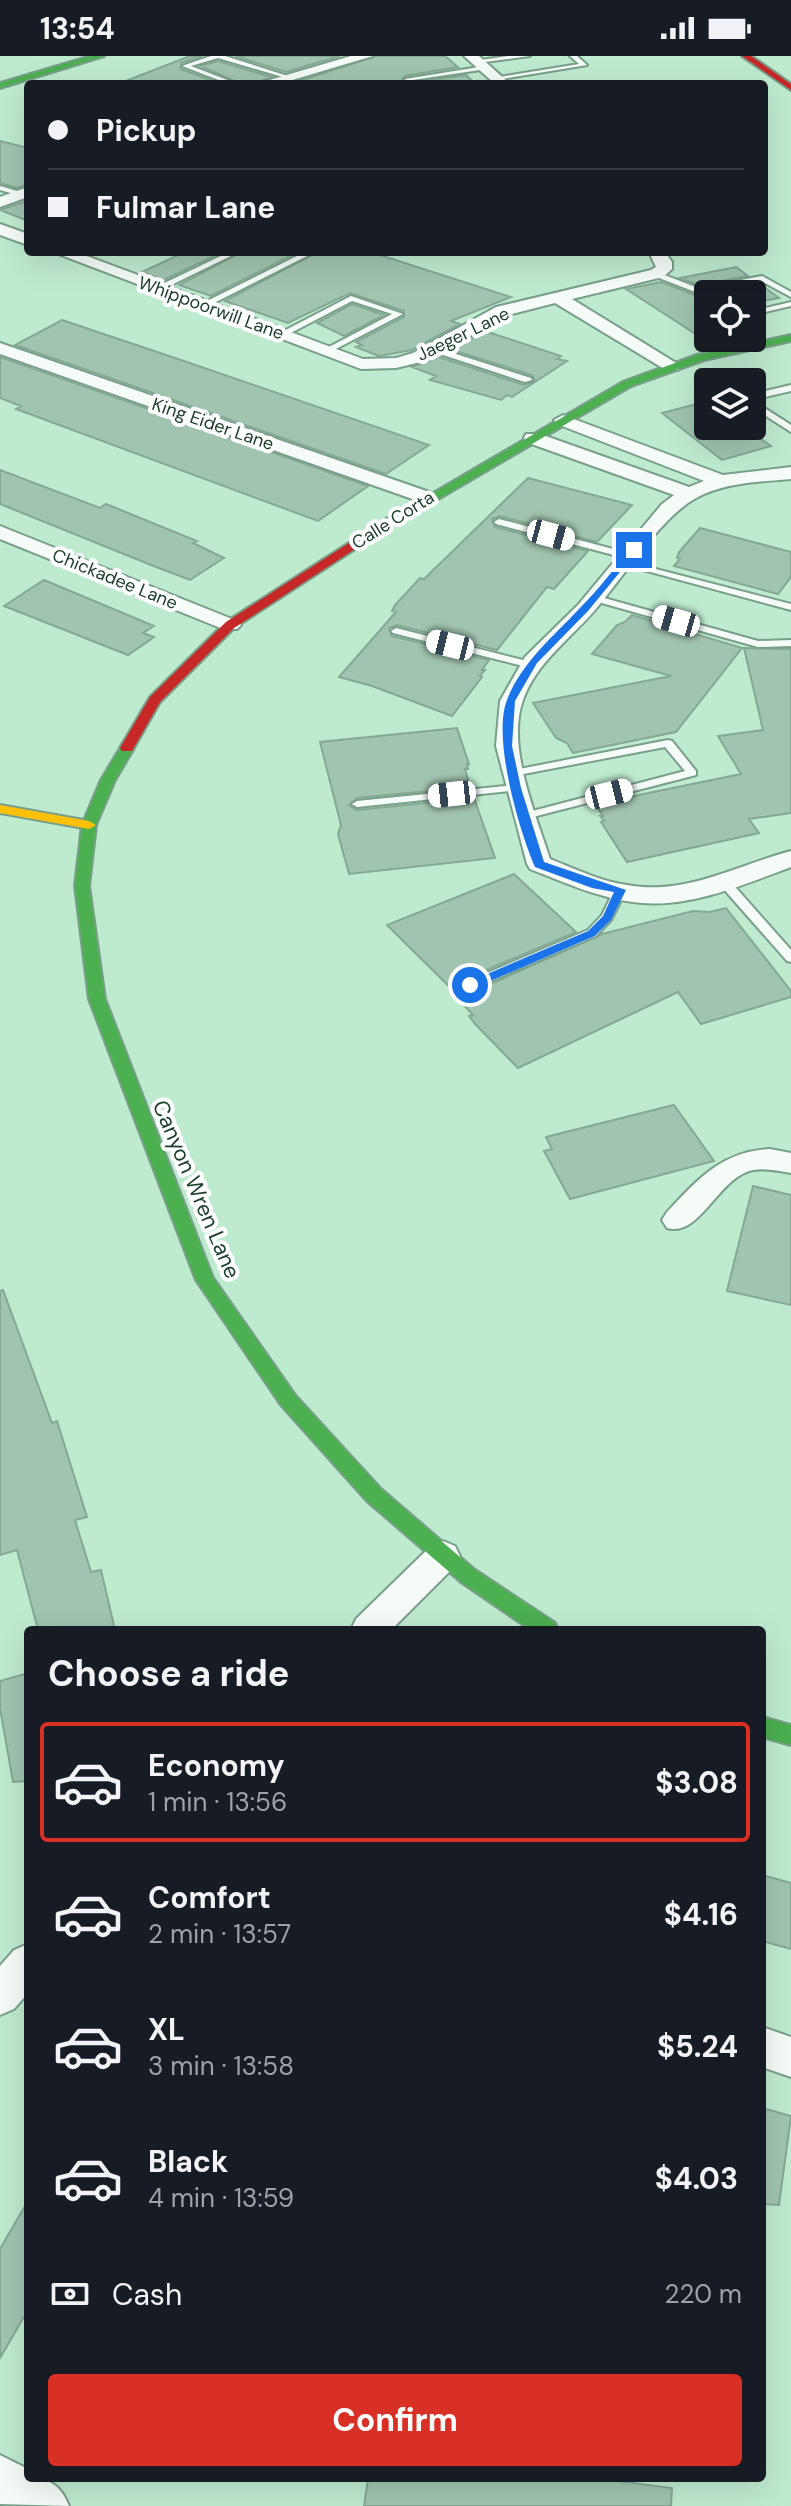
<!DOCTYPE html>
<meta charset="utf-8">
<style>
body{margin:0;font-family:"DM Sans",sans-serif;background:#20242c;color:#f1f3f6;height:100vh;display:flex;flex-direction:column;font-size:30px;white-space:nowrap}
*{box-sizing:border-box;margin:0}
p{font-size:26px;color:#9ea1a6}
.icon{flex:none;width:44px;height:44px;fill:none;stroke:currentColor;stroke-width:2;stroke-linecap:round;stroke-linejoin:round}
.map{position:relative;flex:1;overflow:hidden}
.sheet{position:absolute;left:24px;top:1570px;width:742px;height:856px;display:flex;flex-direction:column;background:#171b24;border-radius:8px;box-shadow:0 8px 32px #0002}
.sheet>*{flex:none}
.banner{position:absolute;left:24px;top:24px;width:744px;height:176px;border-radius:8px;box-shadow:0 8px 32px #0002;display:grid;align-content:center;height:176px;padding:0 24px;background:#171b24}
.fabs{position:absolute;left:694px;top:224px;display:grid;gap:16px}
.fabs a{display:grid;place-items:center;width:72px;height:72px;border-radius:8px;background:#171b24;box-shadow:0 8px 32px #0002;font-size:40px}
.end{position:absolute;width:36px;height:36px;margin:-18px;border:10px solid #1a73e8;background:#fff;box-shadow:0 0 0 4px #fff}
.from{border-radius:50%}
.car{position:absolute;width:24px;height:48px;margin:-24px -12px;border-radius:10px;box-shadow:0 0 6px 2px #0007;background:linear-gradient(#fff 24%,#345 0 40%,#fff 0 76%,#345 0 86%,#fff 0)}
.banner b{display:flex;align-items:center;gap:28px;height:76px;font-size:30px}
.banner b+b{border-top:2px solid #363941}
.banner i{width:20px;height:20px;background:#f1f3f6}
ul{padding:0;list-style:none}
li{display:flex;align-items:center;gap:24px;height:120px;margin:0 16px 12px;padding:0 8px;border:4px solid transparent;border-radius:8px}
li div{flex:1}
li b{display:block;font-size:30px}
li em{font-style:normal;font-weight:700}
li.current{border-color:#d93025}
li>.icon{width:72px;height:72px;stroke-width:1.5}
h2{padding:0 24px;font-size:36px;line-height:96px}
.pay{display:flex;align-items:center;gap:20px;height:88px;padding:0 24px;font-size:30px}
.pay p{margin-inline-start:auto}
.button{display:flex;gap:16px;margin-top:auto;padding:16px 24px}
.button a{flex:1;height:92px;border-radius:8px;background:#d93025;color:#fff;font-size:32px;font-weight:700;line-height:92px;text-align:center}
.status{display:flex;justify-content:space-between;align-items:center;height:56px;padding:0 40px;background:#171b24;direction:ltr}
.status svg{height:22px;fill:currentColor}
.map>svg:first-child{display:block}
</style>
<div class="status"><b>13:54</b><svg viewBox="0 0 49 12"><path d="M0 12V9h3v3zM5 12V6h3v6zM10 12V3h3v9zM15 12V0h3v12zM26 1h20v11H26zM47 4h2v5h-2z"/></svg></div>
<div class="map">
<svg width="791" height="2450" viewBox="0 0 791 2450">
<rect width="100%" height="100%" fill="#beebd0"/>
<path fill="#a0c4af" stroke="#84a894" stroke-width="2" d="M190,0h12l-21,7v6l40,15h-97l-1,-2z
M235,0h105l-54,16z
M376,0h69l13,11 -53,9 -3,3 3,5h-115z
M218,5l53,16 -18,7h-12l-41,-18z
M466,19l9,9 -57,-2z
M0,85l28,7v36l-11,4 -17,-5z
M27,145l1,20 -28,-11z
M185,196h37l-58,28 -22,-8z
M242,196h56l-87,44 -32,-11z
M318,196h40l25,4 128,41 -60,24 9,3 -48,26 -33,6 -23,-9 6,-2 -6,-3 48,-25v-6l-54,-18 -62,30 -63,-22z
M736,211l12,9 -50,9 -18,-7z
M661,226l47,18v42l-82,-53z
M760,228l19,14 -27,5v-9l-39,-2z
M352,248l32,11 -40,21 -27,-13z
M62,264l113,38 254,87 -43,29 -371,-129z
M485,275l76,25 -4,3 10,2 -55,36 -5,-2 -6,5 -71,-20 6,-4 -24,-9 27,-10 85,28 11,-4 -3,-6 -80,-25z
M0,301l368,129 -50,35 -302,-112 5,-3 -21,-8z
M708,345v25h35l28,20 -49,14 -60,-47z
M0,414l100,38 6,-4 91,37 -4,2 31,15 -34,22 -34,-13 -156,-63z
M528,422l104,27 -35,37 -97,-26 -8,3 3,8 93,24 -34,38 -7,-2 -50,63 -100,-25 -8,3 3,8 97,24 -7,10h3l-5,6 2,1 -30,39 -80,-30 -33,-9 57,-65 -4,-1 3,-6 25,-27 4,1z
M700,472l91,24v25l-13,17 -104,-28 6,-7 -3,-1 2,-6z
M44,524l110,46 -11,7 11,4 -26,18 -124,-49z
M632,559l110,33 -66,84 -103,21 -6,-10 -11,-5 -23,-35 138,-27 -79,-22 25,-29 8,-3z
M744,592l47,1v164l-42,6 10,14 -132,29 -26,-40 3,-1 -4,-5h3l-8,-12 146,-30 -23,-38 45,-6z
M457,672l12,36h-2l1,5h-3l5,18 -113,11 -8,7 8,5 117,-12 21,60 -146,16 -11,-40 3,-9 -21,-83z
M514,818l62,58 -111,47 -3,8 4,4h9l127,-57 91,-23 16,1 17,-4 65,83v6l-90,27 -23,-32 -160,76 -42,-43 -7,-9 4,-1 -11,-12 3,-1 -78,-77z
M674,1049l40,56 -144,38 -26,-48 8,-2 -6,-12z
M753,1130l38,9v110l-64,-14z
M3,1234l49,133 5,-2 30,96 -12,3 16,52 10,-2 14,60h-77l-21,-80 -17,5v-264z
M28,1617v108l-15,1 -13,-74v-27z
M762,1819l29,8v66l-29,-8z
M762,2052l29,8 -12,89 -17,-1z
M28,2145v109l-28,48v-109z
M368,2422h226l78,10 -1,18h-307z"/>
<g fill="none" stroke-linecap="round" stroke-linejoin="round">
<defs>
<path id="lane" d="M211,0h14l66,21 -5,1 -68,-20 -27,8 47,18h-9l-47,-18z
M508,0h22l-53,7 -3,-2z
M570,0h7l10,9 -91,15 -3,-2 86,-14z
M485,10l2,3 -74,11 3,4h-7l-4,-5z
M0,130l28,8v4l-28,-8z
M229,196h10l-78,38 -7,-2z
M305,196h10l-109,55 -7,-2z
M657,216l41,16 64,-12 29,16v5l-30,-16 -57,10 7,3h-3v3l-54,-21 -1,-2z
M351,240l52,18 -75,39 -4,-2 1,-2 67,-35 -40,-13 -67,35 -7,-2z
M791,246v4l-39,9v-4z
M434,291l97,31 1,2 -7,2 -94,-31 -1,-2z
M791,329v6l-39,9v-6z
M752,344l39,25v7l-39,-25z
M499,463l133,35 2,2 -5,3 -133,-35 -2,-2z
M621,504l170,44v6l-170,-46z
M591,540h6l161,45 33,-1v6l-33,1 -167,-47z
M396,572l139,35 1,2 -5,3 -138,-35 -2,-2z
M668,684l4,1 24,30v4l-171,44 -6,-3 2,-2 164,-43 -20,-24 -152,29 -4,-1v-4z
M516,729l4,1v4l-163,17 -5,-3 5,-3z
M725,823l4,1 62,70v12l-4,-1 -66,-75 -2,-3z
M620,830l6,4 -15,30 -15,16 -122,52h-8l-2,-3 2,-3 122,-52 14,-15 14,-28z"/>
<path id="street" d="M351,0h22l-94,28h-23z
M464,0h15l31,28h-15z
M28,131v10l-28,10v-10z
M0,168l28,10v11l-28,-10z
M53,196h23l287,107 33,-1 17,-5 83,-46 155,-37 5,-3 -7,-15h16l7,10v7l-9,8 -91,22 109,67 -3,4h-12l-111,-67 -47,12 -83,46 -29,7 -35,1z
M0,287l435,151 3,4 -3,4h-14l-421,-148z
M563,359l160,60 68,-8v12c-32,3 -66,3 -95,19 -35,19 -74,81 -101,112 -25,29 -59,53 -72,90 -17,46 13,115 27,159 25,10 50,22 77,26 58,11 110,-20 164,-34v16c-46,17 -98,40 -149,36 -39,-3 -76,-20 -112,-34l-3,-5 -31,-118 4,-45 25,-44 53,-52 84,-101 12,-9 -148,-53 -2,-4 2,-4h14l149,53 15,-6 -147,-57 -3,-4z
M0,470l237,95 4,4 -4,4h-14l-223,-90z
M770,1093l21,4v20c-12,-2 -26,-5 -38,-3 -35,7 -53,68 -86,58l-5,-8 5,-8c31,-33 55,-61 103,-63z
M443,1485l12,5 5,10 -5,10 -64,64h-40l5,-11 75,-73z
M28,1888v49l-14,16 -14,6v-49l14,-16z
M762,1971l29,10v40l-29,-10z
M0,2399l28,14v9c22,0 33,8 41,28l-69,-2z"/>
<path id="fast" d="M91,0h13l-104,32v-5z
M791,279v6l-87,19 -73,26 -232,136 -10,-3 234,-137 74,-27z
M127,688l7,4 -19,32 -19,45 -7,61 16,113 108,279 82,117 86,94 94,81 80,53 3,7h-27l-70,-48 -94,-81 -86,-96 -85,-125 -107,-281 -14,-113 7,-61 19,-45 21,-35z
M762,1661l29,8v20l-29,-8z"/>
<path id="slow" d="M0,749l89,16 7,4 -7,4 -89,-16z"/>
<path id="jam" d="M742,0h9l40,28v6z
M391,460l10,3 -167,109 -74,74 -28,49h-10l-2,-3 30,-51 76,-75z"/>
</defs>
<use href="#lane" stroke="#799f8a" stroke-width="4"/>
<use href="#street" stroke="#799f8a" stroke-width="4"/>
<use href="#fast" stroke="#799f8a" stroke-width="4"/>
<use href="#slow" stroke="#799f8a" stroke-width="4"/>
<use href="#jam" stroke="#799f8a" stroke-width="4"/>
<use href="#lane" fill="#f5fcf8" fill-rule="evenodd"/>
<use href="#street" fill="#f5fcf8" fill-rule="evenodd"/>
<use href="#fast" fill="#4caf50" fill-rule="evenodd"/>
<use href="#slow" fill="#ffc107" fill-rule="evenodd"/>
<use href="#jam" fill="#c62828" fill-rule="evenodd"/>
</g>
<path fill="#1a73e8" d="M631,492l7,2 -50,61 -51,52 -22,38 -3,45 9,42 23,74 82,28 -15,30 -16,16 -121,52h-8v-5l122,-52 15,-15 11,-24 -22,-4 -57,-21c-16,-37 -43,-129 -28,-167 14,-37 46,-63 72,-91 19,-19 35,-40 52,-61z"/>
<g text-anchor="middle" stroke-width="8" stroke-linejoin="round" paint-order="stroke">
<g font-size="18" fill="#1d402c" stroke="#fff">
<text transform="translate(211 252) rotate(20)" y="6">Whippoorwill Lane</text>
<text transform="translate(463 278) rotate(-26)" y="6">Jaeger Lane</text>
<text transform="translate(213 368) rotate(19)" y="6">King Eider Lane</text>
<text transform="translate(393 464) rotate(-32)" y="6">Calle Corta</text>
<text transform="translate(115 523) rotate(22)" y="6">Chickadee Lane</text>
</g>
<g font-size="22" fill="#1d402c" stroke="#fff">
<text transform="translate(197 1133) rotate(67)" y="8">Canyon Wren Lane</text>
</g>
</g>
</svg>
<div class="fabs">
<a><svg class="icon" aria-label="locate" viewBox="0 0 24 24"><circle cx="12" cy="12" r="6"/><path d="M12 2v4M12 18v4M2 12h4M18 12h4"/></svg></a>
<a><svg class="icon" aria-label="layers" viewBox="0 0 24 24"><path d="M12 4l9 5-9 5-9-5zM3 14l9 5 9-5"/></svg></a>
</div>
<i class="end from" style="left:470px;top:929px"></i>
<i class="end" style="left:634px;top:494px"></i>
<i class="car" style="left:551px;top:479px;rotate:105deg"></i>
<i class="car" style="left:676px;top:565px;rotate:286deg"></i>
<i class="car" style="left:450px;top:589px;rotate:284deg"></i>
<i class="car" style="left:452px;top:738px;rotate:264deg"></i>
<i class="car" style="left:609px;top:738px;rotate:76deg"></i>
<div class="banner">
<b><i class="from"></i>Pickup</b>
<b><i></i>Fulmar Lane</b>
</div>
<section class="sheet">
<h2>Choose a ride</h2>
<ul>
<li class="current"><svg class="icon" aria-label="car" viewBox="0 0 24 24"><path d="M5 17H2v-5l4-1 3-4h7l3 4 3 1v5h-3M9 17h6M6 11h13"/><circle cx="7" cy="17" r="2"/><circle cx="17" cy="17" r="2"/></svg><div><b>Economy</b><p>1 min · 13:56</p></div><em>$3.08</em></li>
<li><svg class="icon" aria-label="car" viewBox="0 0 24 24"><path d="M5 17H2v-5l4-1 3-4h7l3 4 3 1v5h-3M9 17h6M6 11h13"/><circle cx="7" cy="17" r="2"/><circle cx="17" cy="17" r="2"/></svg><div><b>Comfort</b><p>2 min · 13:57</p></div><em>$4.16</em></li>
<li><svg class="icon" aria-label="car" viewBox="0 0 24 24"><path d="M5 17H2v-5l4-1 3-4h7l3 4 3 1v5h-3M9 17h6M6 11h13"/><circle cx="7" cy="17" r="2"/><circle cx="17" cy="17" r="2"/></svg><div><b>XL</b><p>3 min · 13:58</p></div><em>$5.24</em></li>
<li><svg class="icon" aria-label="car" viewBox="0 0 24 24"><path d="M5 17H2v-5l4-1 3-4h7l3 4 3 1v5h-3M9 17h6M6 11h13"/><circle cx="7" cy="17" r="2"/><circle cx="17" cy="17" r="2"/></svg><div><b>Black</b><p>4 min · 13:59</p></div><em>$4.03</em></li>
</ul>
<div class="pay"><svg class="icon" aria-label="cash" viewBox="0 0 24 24"><path d="M3 7h18v10H3z"/><circle cx="12" cy="12" r="2"/></svg>Cash<p>220 m</p></div>
<div class="button"><a>Confirm</a></div>
</section>
</div>
